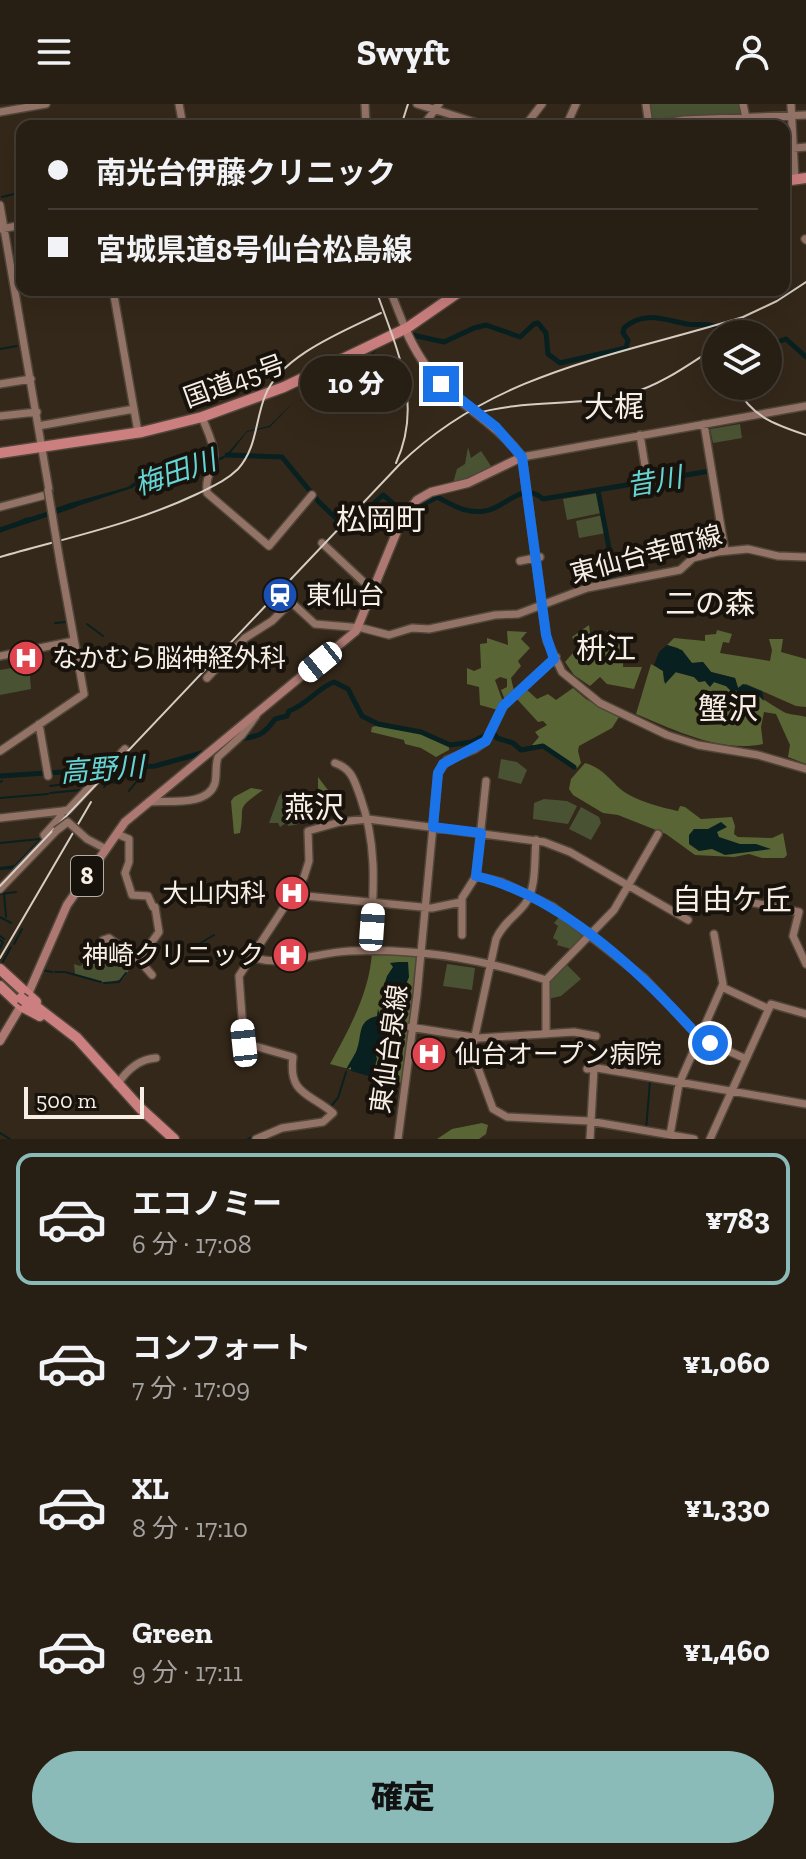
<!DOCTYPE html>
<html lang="ja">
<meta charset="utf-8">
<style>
body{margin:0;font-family:"Zilla Slab","Noto Sans JP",serif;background:#332b22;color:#f1f3f6;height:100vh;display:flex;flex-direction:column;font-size:30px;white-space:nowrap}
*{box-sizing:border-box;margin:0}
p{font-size:26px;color:#a4a2a0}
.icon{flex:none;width:44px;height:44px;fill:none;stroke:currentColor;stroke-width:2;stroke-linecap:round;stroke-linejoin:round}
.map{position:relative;height:1035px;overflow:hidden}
.drawer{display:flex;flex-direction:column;background:#271e14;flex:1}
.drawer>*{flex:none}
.hud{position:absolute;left:16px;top:16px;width:774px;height:176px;border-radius:16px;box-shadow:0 8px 32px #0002,0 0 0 2px #433c34;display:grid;align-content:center;height:176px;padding:0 32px;background:#271e14}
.tools{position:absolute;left:702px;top:216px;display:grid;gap:16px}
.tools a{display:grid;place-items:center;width:80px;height:80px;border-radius:50%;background:#271e14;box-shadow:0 8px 32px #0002,0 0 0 2px #433c34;font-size:40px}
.scale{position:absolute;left:24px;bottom:20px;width:120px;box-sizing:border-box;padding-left:8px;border:4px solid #f7efe5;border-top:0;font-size:22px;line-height:28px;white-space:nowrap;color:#f7efe5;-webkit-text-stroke:6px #18120c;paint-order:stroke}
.end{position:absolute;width:36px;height:36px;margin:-18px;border:10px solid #1a73e8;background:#fff;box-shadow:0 0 0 4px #fff}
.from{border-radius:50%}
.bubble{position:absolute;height:56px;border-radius:28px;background:#271e14;box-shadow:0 8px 32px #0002,0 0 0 2px #433c34;font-size:26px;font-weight:800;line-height:56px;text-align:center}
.car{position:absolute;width:24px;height:48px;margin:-24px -12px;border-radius:10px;box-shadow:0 0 6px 2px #0007;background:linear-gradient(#fff 24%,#345 0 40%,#fff 0 76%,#345 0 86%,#fff 0)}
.hud b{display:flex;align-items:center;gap:28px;height:76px;font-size:30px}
.hud b+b{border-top:2px solid #433c34}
.hud i{width:20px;height:20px;background:#f1f3f6}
ul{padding:14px 0 0;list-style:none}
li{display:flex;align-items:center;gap:24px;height:132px;margin:0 16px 12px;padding:0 16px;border:4px solid transparent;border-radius:16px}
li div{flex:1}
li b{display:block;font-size:30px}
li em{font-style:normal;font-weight:800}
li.on{border-color:#8bbbb9}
li>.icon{width:72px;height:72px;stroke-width:1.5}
.button{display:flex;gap:16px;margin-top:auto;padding:16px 32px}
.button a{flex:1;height:92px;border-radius:48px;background:#8bbbb9;color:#111;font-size:32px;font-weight:800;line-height:92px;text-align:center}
header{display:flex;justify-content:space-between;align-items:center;height:104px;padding:0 32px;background:#271e14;font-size:36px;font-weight:800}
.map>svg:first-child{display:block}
</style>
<header><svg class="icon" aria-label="menu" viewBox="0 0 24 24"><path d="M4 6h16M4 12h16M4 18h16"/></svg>Swyft<svg class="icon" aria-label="person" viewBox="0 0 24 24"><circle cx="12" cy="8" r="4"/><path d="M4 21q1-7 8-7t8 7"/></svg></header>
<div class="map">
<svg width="806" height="1035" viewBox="0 0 806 1035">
<rect width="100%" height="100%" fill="#34281a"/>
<path fill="#4a5234" d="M649,0h93l2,10 -92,7z
M740,320l2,14 -29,5 -3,-14z
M468,343l3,11 10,-7 10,15 -23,14 -15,3 4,-14 8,-5z
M598,389l3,20 -34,7 -4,-21z
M603,411l3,18 -27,5 -3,-17z
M29,561l2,24 -31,6v-25z
M501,655l16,3 10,8 -6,14 -23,-6z
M284,687l4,5 -4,4 19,14v9l-14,3 -3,-3 -6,4 -2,-4h-9l10,-27z
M544,695l23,2 10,5 -9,18 -35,-5 1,-16z
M581,703l18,10 2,6 -10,17 -22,-11z
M560,812l24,21 -10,13 -17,-5 1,-4 -5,-3 5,-12 -4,-3z
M115,843l16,13 -7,9 7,-2 -8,12 -17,4 -31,-9 -1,-10 6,2 12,-9 7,9z
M447,860l28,4 -3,22 -29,-4z
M566,860l15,15 -20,17 -13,3v-17z"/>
<path fill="#596535" d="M589,521l1,8 6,9 11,2 2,-6 -2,-8 6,4 -1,12 9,-2 3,7 -1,16h19l-8,22 -27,-5 -7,-7 -10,9 -16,-11 -9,-13 14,-16 -7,-9z
M717,526l15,4 -3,9 -6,-1 -3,11 50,8 2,-11 -3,-11h14l-2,13 25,7v48l-10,-1 -50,-22 -8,4 -3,-10 -24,-6 -8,-10 -11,1 -14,-15 -11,-3 7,-7 31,3v-6l11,-1z
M507,527l20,1 -6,7 9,9 -12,13 3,5 -10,12 3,13 -9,9 -4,-10 6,-3v-8l-7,-2 -5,3 8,22 -5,8 -18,-5 -1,-18 -12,-3v-16l7,3 7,-3 -1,-24 7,-1v-5l21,7z
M651,560l12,7 1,11 11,-10 19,5 5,5 6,-1 4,5 5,-4 12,4 8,7 2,-3 3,5h19c1,2 25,17 28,18 6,2 14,2 20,4v47l-18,-7 2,-12 -14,-31 -12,-2 -3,15 2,17c-43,9 -88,-14 -127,-30z
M573,584l13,11 33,18 -7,11 -33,18 -1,5 3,12 -4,5 -34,-22 -11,-1 7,-8 -4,-5 12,-7 -4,-4 -5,1 -22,-24 10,-9 11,10 11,-5 8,6z
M384,620l43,12 22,10v4l-13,7 -15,-9 -16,-4 -1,-4 -33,-8 1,-5z
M585,659c15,4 22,13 32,23 14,14 43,21 61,25l2,-5 5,1 16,12 31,-2 3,9 -1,8 4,3 34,1 11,-5 4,22 -3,3h-22l-13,-4 -15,3 -39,-2 -29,-21 -48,-19 -15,-2 -30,-18 -4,-6 2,-10z
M318,673l16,21 -5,13 -16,-3v-7l5,-5z
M251,684l12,2c-30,21 -17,15 -23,43l-6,1 -3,-33 3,-4z
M372,849l45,4 -15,126 -72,-19c19,-35 39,-70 42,-111z
M482,1019l6,2 -2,9 -7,5h-42l15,-10z"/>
<path fill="#092020" d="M381,240l-35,44 -52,14 -24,25 -23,5 -18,23 -8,5 -29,4 -9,6 -36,9 -15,9 -57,19 -12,1 -30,13h-10l-23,12v-3l25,-12 25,-4 6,-6 14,-5 58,-16 8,-6 46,-15 27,-4 17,-7 21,-24 22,-5 25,-24 53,-16 18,-25z
M667,541l15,5 10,13 11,-1 8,10 24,6 3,10 5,-4 19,7 2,10 -6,-6h-19l-3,-5 -3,3 -7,-7 -12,-4 -4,5 -5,-6 -6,1 -5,-5 -18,-5 -11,12 -2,-13 -9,-6 5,-13z
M721,718l6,5 -10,5 2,5 21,7h16l15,5 -46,6 -13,-6 -13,2 -10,-7v-9l5,-6h14z
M398,858h10l1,15 -9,22 -18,-7 5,-16 6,-9 -3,-4z
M393,901c-7,14 -9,30 -13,44l-5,2 2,8 -5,18 -21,-6v-4l-5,3c3,-7 7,-12 10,-18 7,-17 0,-31 21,-36l1,-7 2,6h7z"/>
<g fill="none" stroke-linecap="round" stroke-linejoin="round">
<path stroke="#092020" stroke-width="2" d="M2,93l20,-5
M0,245l17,-3
M55,519l12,-1
M87,520l16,12
M0,678l2,-1
M50,682l16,-2v-8l30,-2
M104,683l5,-5 10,1
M129,687l8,-10v-7
M50,689l31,-3
M0,694l48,-4
M0,739l40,-4
M0,764l15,-2 26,-27
M0,765l14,-1
M4,789l2,24
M0,790l16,-2
M0,813l11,6
M0,832l4,3
M0,836l3,2 -3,6
M14,840l8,-15
M194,843l20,-12
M142,854l10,-2 3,-14
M1,861l10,-18
M42,866l10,2
M55,868h8
M65,868l36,10
M104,879l15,-1 7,-9
M331,1002l7,-8 8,-26
M291,1019l17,-2
M646,1026l4,-49
M0,1029l10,6
M248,1035l7,-3"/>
<path stroke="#092020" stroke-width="5" d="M408,230l36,8 30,-14 12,-3 34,12 14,-13 4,-1 8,10 2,21 12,9 66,-15 2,-8 -5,-7 1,-5c19,-18 41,-8 63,-4 14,2 26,-3 36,8
M768,241l18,-6 20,18
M227,351l55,2 37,45 24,23
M598,387l17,88
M347,424l36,-33 21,17 7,-1 26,-14c16,8 28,17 48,14 21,-3 37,-31 58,-12l167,-28
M0,426l75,-25
M495,631l2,3 16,5 8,7 22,-4 31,21
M224,641c21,-13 33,1 51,-26l12,-3 2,-5c19,-7 27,-22 45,-29l14,7 14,27 16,8 43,8 29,13 22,-3 17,-9
M0,672l155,-10 47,-13"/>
<defs>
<path id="secondary" d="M179,0l4,22
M365,0l1,22
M417,0l70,22
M646,0l3,22
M743,0l3,14
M791,0l4,76
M0,8l46,-8
M423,22l16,-22
M525,22l17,-22
M566,22l10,-22
M645,22l39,-6 122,-5
M784,45l22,-2
M0,101l49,285
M1,125l21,-4
M805,135l1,1
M113,186l25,142
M390,186l15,38
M0,280l31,-5
M0,312l37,-4
M202,313c4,11 12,26 12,38 0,15 -9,19 -7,38l62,53 43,-51
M704,320l21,127
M38,322l96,-17
M640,331l8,49
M522,353l25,184 15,31 38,31 67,32 31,10 60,10 48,14
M522,353l284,-51
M0,403l46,-12
M322,439l47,44
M520,457l20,-4
M60,458l24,132
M0,552l74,-15
M207,574l38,-40 27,-17 19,-19 24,22 47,4 27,7 23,-7 17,1 66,-14 23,-1 69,-26 93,-18 13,-12 24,-6 31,-3 30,7 28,1
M39,620l9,52
M0,647l84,-57
M335,659c17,6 19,17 25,33 19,53 13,100 10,155
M149,698c18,-2 59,5 66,-19 2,-9 0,-18 3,-26l24,-22 14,-19
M62,707l6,-1 57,-61
M0,714l62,-7 -1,5 -17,19 3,5
M117,730l12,5v23l-4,11 7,22 16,1 5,11
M87,735l19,10
M536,736c-2,20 1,48 -11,64 -10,13 -22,19 -29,35l-23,106 2,15 18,49 14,8 82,4 105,18
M476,772l25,6 52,25 91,71 56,60 46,21
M0,785l56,-58
M295,787l11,5 126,12 29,-6
M677,809l2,-12 10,-11 110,22 -6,24 13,28
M462,831v-37l14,-22 10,-95
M103,836l6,-2 30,22
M251,853c32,11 67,-5 99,-6 66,-3 133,8 196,29
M152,871l-13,-15 20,-28 -4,-25
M722,883l47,22
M410,923l69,11 95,-6 22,4
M546,930v-54l68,-70 44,-76
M587,965l10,-1 209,36
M117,981c9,-14 22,-26 39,-27
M670,1031l9,-51 44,-100 -9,-50
M256,1035l26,-11 41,-6 10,-9c-23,-20 -45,-18 -40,-56l-49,-14 -5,-67 65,-99 5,-16 -1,-30 32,-9 28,-3 176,23 26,10 118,68
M398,1035l19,-144 21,-222 9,-13 28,-11 11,-8 17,-35 53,-49
M590,1035l4,-71
M710,1035l61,-135 35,10"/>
<path id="primary" d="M0,937l28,-47 39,-89 58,-83 231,-191 46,-112 15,-19 14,-8 37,-9 54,-26c-21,-28 -48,-44 -75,-67 -17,-15 -33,-40 -42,-62"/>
<path id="highway" d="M784,77l22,-3
M0,349l142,-21 60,-15 82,-30 123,-59 55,-38
M0,865l36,33
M0,882l21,20 19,10
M26,895l51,39 63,70 34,31"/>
</defs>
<use href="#secondary" stroke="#51463a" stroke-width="10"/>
<use href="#primary" stroke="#51463a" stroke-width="11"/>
<use href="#highway" stroke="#51463a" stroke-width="13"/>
<use href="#secondary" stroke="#947367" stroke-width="7"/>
<use href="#primary" stroke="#ac7871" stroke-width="8"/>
<use href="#highway" stroke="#cc7f7f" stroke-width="10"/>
<path stroke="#d6cdc3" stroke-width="2" d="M401,22l7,-22
M376,186c20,58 48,113 20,173
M736,282c15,31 40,39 70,49
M474,310c50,-15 104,-7 155,-20 32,-9 59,-29 87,-47
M0,453c66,-19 134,-33 197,-63 14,-7 29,-13 41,-25 19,-21 17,-48 27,-73 15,-40 79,-65 116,-83
M0,782l400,-422c95,-93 221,-109 343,-147l34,-16 29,-19
M0,854l91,-156"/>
<defs>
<path id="secondary-bridge" d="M48,386l12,72
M56,727l12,-9 19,17"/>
<path id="highway-bridge" d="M21,894l4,3"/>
</defs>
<use href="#secondary-bridge" stroke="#51463a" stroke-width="10" stroke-linecap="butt"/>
<use href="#highway-bridge" stroke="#51463a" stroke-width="13" stroke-linecap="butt"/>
<use href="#secondary-bridge" stroke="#947367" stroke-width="7"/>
<use href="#highway-bridge" stroke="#cc7f7f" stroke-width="10"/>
</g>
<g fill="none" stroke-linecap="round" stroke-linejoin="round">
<path stroke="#1a73e8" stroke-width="10" d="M441,280l55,43 26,30 24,178 8,24 -51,47 -17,35 -43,23 -5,9 -5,54 48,6 -5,43c85,20 167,98 224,162l10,5"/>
</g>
<defs>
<symbol id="station-disc" viewBox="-11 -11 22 22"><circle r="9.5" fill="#1a4fb4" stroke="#18120c"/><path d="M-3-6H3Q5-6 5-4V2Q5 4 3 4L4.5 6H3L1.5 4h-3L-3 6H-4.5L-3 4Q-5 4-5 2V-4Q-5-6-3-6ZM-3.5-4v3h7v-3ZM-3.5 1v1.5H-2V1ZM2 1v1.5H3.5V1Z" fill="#fff"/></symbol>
<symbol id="hospital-disc" viewBox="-11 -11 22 22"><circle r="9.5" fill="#e0444e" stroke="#18120c"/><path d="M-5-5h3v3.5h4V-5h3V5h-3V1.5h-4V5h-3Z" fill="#fff"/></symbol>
</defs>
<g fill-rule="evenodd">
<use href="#station-disc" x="260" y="471" width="40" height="40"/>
<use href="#hospital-disc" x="6" y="534" width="40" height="40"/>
<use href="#hospital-disc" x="272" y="769" width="40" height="40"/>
<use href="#hospital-disc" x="270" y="831" width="40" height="40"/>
<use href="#hospital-disc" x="409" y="930" width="40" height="40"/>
</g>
<g text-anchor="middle" stroke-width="8" stroke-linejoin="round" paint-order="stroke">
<rect fill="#18120c" stroke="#b4ada4" stroke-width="2" x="71" y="752" width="32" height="40" rx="6"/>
<g font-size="24" font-weight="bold" fill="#f7efe5">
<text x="87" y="780">8</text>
</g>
<g font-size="26" fill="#f7efe5" stroke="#18120c">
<text transform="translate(234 277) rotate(-20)" y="9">国道45号</text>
<text transform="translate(646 450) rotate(-15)" y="9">東仙台幸町線</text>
<text transform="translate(389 945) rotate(-82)" y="9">東仙台泉線</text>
</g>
<g font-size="26" fill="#f7efe5" stroke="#18120c" text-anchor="start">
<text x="306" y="500">東仙台</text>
<text x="52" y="563">なかむら脳神経外科</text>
<text x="266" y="798" text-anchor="end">大山内科</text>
<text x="264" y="860" text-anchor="end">神崎クリニック</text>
<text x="455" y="959">仙台オープン病院</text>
</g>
<g font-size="28" font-style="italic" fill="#65d4d4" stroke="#18120c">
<text transform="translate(175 368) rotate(-19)" y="10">梅田川</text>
<text transform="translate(654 377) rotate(-10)" y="10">昔川</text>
<text transform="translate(102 665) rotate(-4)" y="10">高野川</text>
</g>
<g font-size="30" fill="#f7efe5" stroke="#18120c">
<text x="614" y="313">大梶</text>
<text x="381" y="426">松岡町</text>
<text x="710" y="510">二の森</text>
<text x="606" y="555">枡江</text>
<text x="728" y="615">蟹沢</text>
<text x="314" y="714">燕沢</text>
<text x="732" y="806">自由ケ丘</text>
</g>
</g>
</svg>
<div class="tools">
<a><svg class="icon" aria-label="layers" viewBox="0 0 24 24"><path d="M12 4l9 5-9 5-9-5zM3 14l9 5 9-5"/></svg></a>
</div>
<div class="scale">500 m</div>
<i class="end from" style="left:710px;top:939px"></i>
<i class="end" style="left:441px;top:280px"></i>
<div class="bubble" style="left:300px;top:252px;width:112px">10 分</div>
<i class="car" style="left:320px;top:558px;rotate:231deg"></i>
<i class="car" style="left:372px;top:823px;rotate:4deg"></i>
<i class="car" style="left:244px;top:939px;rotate:354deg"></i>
<div class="hud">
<b><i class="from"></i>南光台伊藤クリニック</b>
<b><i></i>宮城県道8号仙台松島線</b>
</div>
</div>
<section class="drawer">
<ul>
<li class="on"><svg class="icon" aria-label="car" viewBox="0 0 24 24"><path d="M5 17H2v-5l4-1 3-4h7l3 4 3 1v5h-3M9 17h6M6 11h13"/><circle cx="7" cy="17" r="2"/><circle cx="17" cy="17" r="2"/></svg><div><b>エコノミー</b><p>6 分 · 17:08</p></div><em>¥783</em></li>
<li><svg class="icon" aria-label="car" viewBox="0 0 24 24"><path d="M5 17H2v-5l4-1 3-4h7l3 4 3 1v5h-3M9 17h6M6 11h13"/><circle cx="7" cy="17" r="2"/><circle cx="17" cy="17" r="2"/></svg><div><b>コンフォート</b><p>7 分 · 17:09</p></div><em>¥1,060</em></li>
<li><svg class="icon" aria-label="car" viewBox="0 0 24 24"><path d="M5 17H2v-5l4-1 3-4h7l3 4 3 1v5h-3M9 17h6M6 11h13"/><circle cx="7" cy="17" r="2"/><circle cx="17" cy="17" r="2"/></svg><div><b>XL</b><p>8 分 · 17:10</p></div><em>¥1,330</em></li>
<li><svg class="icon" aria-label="car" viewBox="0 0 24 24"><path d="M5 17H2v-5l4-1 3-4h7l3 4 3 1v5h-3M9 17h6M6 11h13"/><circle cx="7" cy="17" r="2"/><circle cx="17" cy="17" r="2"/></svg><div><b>Green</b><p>9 分 · 17:11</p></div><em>¥1,460</em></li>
</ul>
<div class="button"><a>確定</a></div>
</section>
